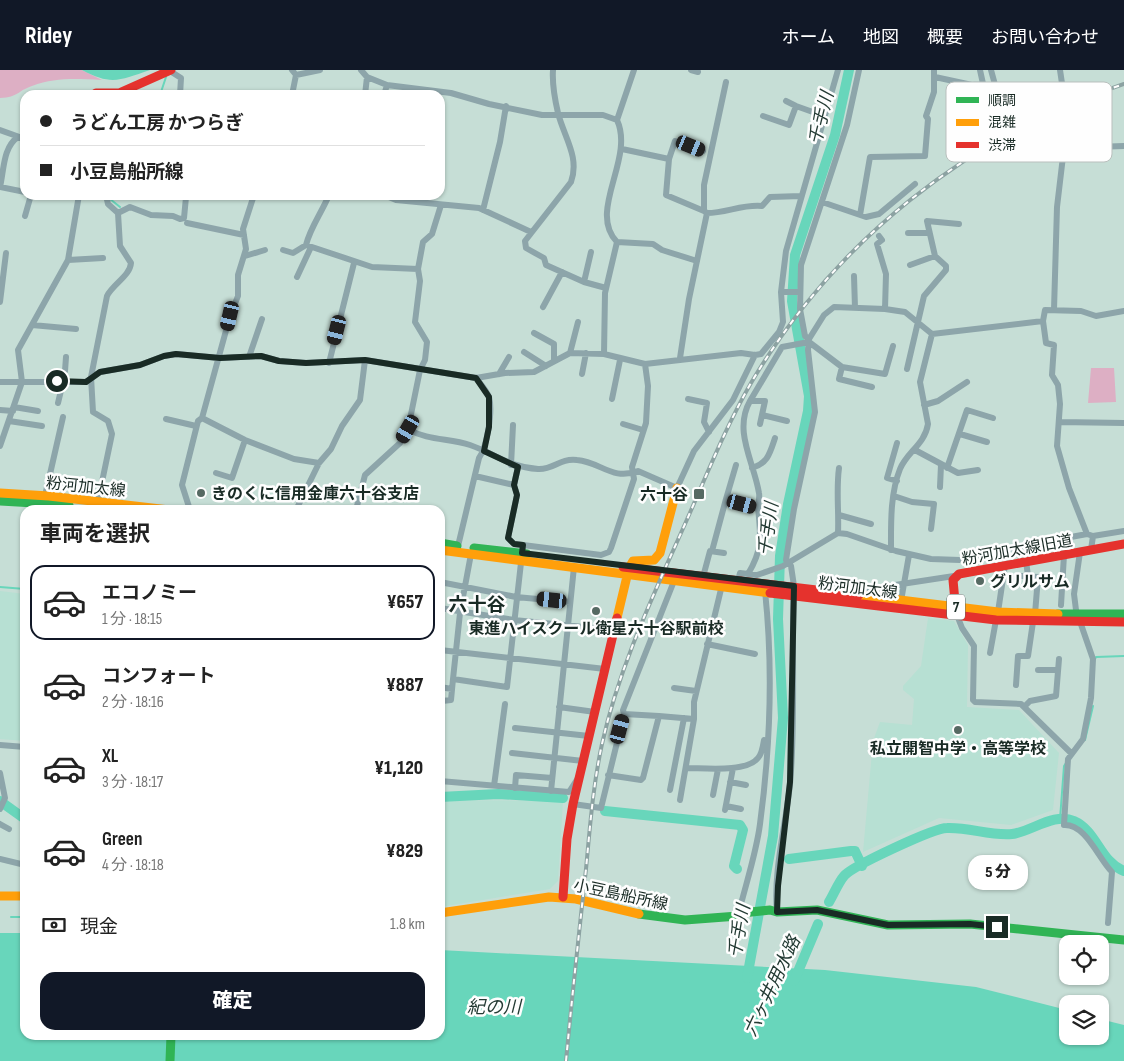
<!DOCTYPE html>
<html lang="ja">
<meta charset="utf-8">
<style>
body{margin:0;font-family:"Sofia Sans Condensed","Noto Sans JP",sans-serif;background:#f6f6f6;color:#222;height:100vh;display:flex;flex-direction:column;font-size:19px;white-space:nowrap}
*{box-sizing:border-box;margin:0}
p{font-size:16px;color:#767676}
.icon{flex:none;width:28px;height:28px;fill:none;stroke:currentColor;stroke-width:2;stroke-linecap:round;stroke-linejoin:round}
.map{position:relative;flex:1;overflow:hidden}
.side{position:absolute;left:20px;top:435px;width:425px;height:535px;display:flex;flex-direction:column;background:#fff;border-radius:15px;box-shadow:0 1px 4px #0004}
.side>*{flex:none}
.top-card{position:absolute;left:20px;top:20px;width:425px;height:110px;border-radius:15px;box-shadow:0 1px 4px #0004;display:grid;align-content:center;height:110px;padding:0 20px;background:#fff}
.buttons{position:absolute;left:1059px;top:865px;display:grid;gap:10px}
.buttons a{display:grid;place-items:center;width:50px;height:50px;border-radius:10px;background:#fff;box-shadow:0 1px 4px #0004;font-size:25px}
.end{position:absolute;width:22px;height:22px;margin:-11px;border:6px solid #192b25;background:#fff;box-shadow:0 0 0 2px #fff}
.from{border-radius:50%}
.bubble{position:absolute;height:35px;border-radius:15px;background:#fff;box-shadow:0 1px 4px #0004;font-size:16px;font-weight:800;line-height:35px;text-align:center}
.car{position:absolute;width:15px;height:30px;margin:-15px -8px;border-radius:6px;box-shadow:0 0 4px 1px #0007;background:linear-gradient(#222 24%,#8ab4d8 0 40%,#222 0 76%,#8ab4d8 0 86%,#222 0)}
.top-card b{display:flex;align-items:center;gap:18px;height:48px;font-size:19px}
.top-card b+b{border-top:1px solid #e0e0e0}
.top-card i{width:12px;height:12px;background:#222}
ul{padding:0;list-style:none}
li{display:flex;align-items:center;gap:15px;height:75px;margin:0 10px 8px;padding:0 10px;border:2px solid transparent;border-radius:15px}
li div{flex:1}
li b{display:block;font-size:19px}
li em{font-style:normal;font-weight:800}
li.current{border-color:#111827}
li>.icon{width:45px;height:45px;stroke-width:1.5}
h2{padding:0 20px;font-size:22px;line-height:60px}
.pay{display:flex;align-items:center;gap:12px;height:55px;padding:0 20px;font-size:19px}
.pay p{margin-inline-start:auto}
.button{display:flex;gap:10px;margin-top:auto;padding:10px 20px}
.button a{flex:1;height:58px;border-radius:15px;background:#111827;color:#fff;font-size:20px;font-weight:800;line-height:58px;text-align:center}
header{display:flex;align-items:center;gap:30px;box-sizing:border-box;height:70px;padding:0 25px;background:#111827;color:#fff}
header strong{font-size:24px}
nav{display:flex;gap:28px;margin-inline-start:auto;font-size:18px}
.map>svg:first-child{display:block}
</style>
<header>
<strong>Ridey</strong>
<nav><a>ホーム</a><a>地図</a><a>概要</a><a>お問い合わせ</a></nav>
</header>
<div class="map">
<svg width="1124" height="991" viewBox="0 0 1124 991">
<rect width="100%" height="100%" fill="#c6ded6"/>
<path fill="#b7e0d3" d="M0,521l25,3v147l-25,-2z
M928,548l26,3 14,24 -1,62 52,3 40,43 -6,57 -42,15 -72,-7 -76,34 10,-111 7,-19 32,3 2,-26 -11,-9v-4l18,-20z
M440,730l123,1 -5,80 -8,8 -110,18z"/>
<path fill="#ddafc4" d="M0,0h82l20,10c-25,-1 -46,-3 -70,6 -15,5 -13,11 -32,12z
M1091,298h23l2,34 -28,1z"/>
<path fill="#68d6bb" d="M82,0h68c-30,10 -38,16 -68,0z
M0,863h25v102h415v-85l385,20 151,17 91,23 1,26h32v-17l24,6v36h-1124z"/>
<g fill="none" stroke-linecap="round" stroke-linejoin="round">
<path stroke="#68d6bb" stroke-width="2" d="M160,25l6,-18
M110,129l10,8
M0,517l25,2
M1095,589l1,-2 28,-1
M1085,670l8,-34
M1060,749l4,-53 2,-3
M11,847h14"/>
<path stroke="#68d6bb" stroke-width="10" d="M440,727l58,-3 65,4
M0,731l25,18
M605,741l135,14 3,5 -9,36 3,3
M789,789l62,-8h4l7,15
M829,832c5,-8 9,-19 15,-26 8,-10 90,-48 103,-48 22,-1 43,8 65,6 19,-2 42,-22 62,-13 23,10 26,41 50,50
M747,908l26,-142 10,-118 -5,-99 2,-63 8,-52 20,-93 1,-15 -17,-95 3,-46 40,-120 14,-65
M794,911l24,-57"/>
<path stroke="#8da5aa" stroke-width="6" d="M292,0l4,5 -4,20
M361,0l6,7 20,8 64,8 38,11 53,11h61l14,5
M553,0c-1,14 2,30 5,43 6,24 22,44 13,69l-46,59 1,7 18,10 2,7 38,17 22,6
M634,0l-17,50c18,39 -30,91 0,122l36,2 9,6 35,11
M691,0l7,2
M980,0l7,32
M991,0l9,33c29,9 38,15 63,-5
M170,1l11,7 -1,17
M296,5l24,-5
M935,7l37,8 11,-1
M365,25l2,-18
M384,25l3,-10
M786,31l10,5 28,10
M763,46l26,9 7,-19
M0,60l25,9
M1064,78l60,-2
M622,79l47,10
M703,81l-28,-10 -6,18 -3,36 38,16
M0,117c4,-17 3,-40 18,-50
M0,117l25,5
M384,125l12,5 83,8 52,24
M822,132l44,15 13,-3 36,-30
M483,140l17,-68 6,-36
M118,143l12,-6 21,8 22,1 7,3 4,-1 2,-21
M707,143c19,0 36,-9 55,-7l8,-9 31,-1
M860,145l10,-58 55,-1 3,-37 -2,-3 8,-24v-22
M25,146l6,-21
M187,153l57,12
M908,163h21
M879,166l3,4 -5,4 9,30 -1,35
M306,175c4,-17 16,-33 23,-50
M283,180l10,3 13,-8 66,22 46,2
M245,186l20,-6
M68,190l35,-2
M910,195l25,-9
M854,206l1,32
M297,207l14,-30
M584,212l7,-30
M781,222h19
M0,232l6,-49
M543,237l19,-35
M1054,240l3,-103 7,-59 -1,-58 -3,-20
M1124,241l-28,5 -15,-5 -36,-1 -2,11 3,22 8,2 -2,30 6,10 2,19 -3,42 12,42 18,46 6,2 31,-5
M32,255l44,4
M534,263l20,11v17
M809,269l15,-24 10,-8 51,2 20,3 27,22 111,-13
M524,282l22,14
M570,283l8,-31
M604,284l1,-61 12,-51
M249,287l13,-38
M680,288l9,-59 18,-86 -3,-2v-26l22,-103
M329,293l25,-100
M842,297l-3,12 33,8
M907,299l17,-73 22,-26v-4l-11,-10 -8,-35 32,3
M499,304l10,-17
M582,304l4,-21
M57,311l8,-10 1,-14
M0,312h86l14,-10 40,-7 24,-9 12,-2 44,4 41,-2 18,5 27,2 59,-3 111,18 29,-5 29,-1 36,-19 34,1 41,10 96,-11 14,2 6,-1 18,-22 4,-10 -2,-30 5,-41 52,-181
M612,329l8,-39
M688,329l19,4 -3,19 5,10
M750,331l32,-54 27,-5 33,25 43,7 8,-28
M58,333l5,-21
M924,335l14,-4 29,-19
M14,337l24,4
M0,340l13,1
M762,345l25,6
M202,348l43,22 49,19 25,4
M166,349l30,7
M9,351l33,5
M1059,352l65,1
M623,354l20,6
M408,359c20,12 41,9 62,16 26,9 38,22 68,24 16,1 21,-11 39,-9 24,2 35,21 61,11l39,17 17,-37 39,-51 22,-45
M960,364l27,8
M897,373l-10,35 10,3
M0,376l22,-64 -4,-32 50,-90 11,-65
M915,380l43,23 20,-3
M511,395l2,-40
M736,395l-10,34 32,10
M518,397l-4,18 3,10 -9,43 6,6 9,1
M752,398c16,-5 18,-15 23,-30
M947,398l20,-58 26,8
M216,403l16,5 13,-38
M475,406l39,9
M940,417l1,-22
M45,426l18,-79
M894,426l18,6 22,2 -3,25
M98,431l14,-67 -4,-13 -15,-9 -2,-35 16,-81c6,-12 23,-20 24,-33l-11,-17 -2,-33 -10,-9 -2,-9
M97,440l1,-2
M190,440l-8,-25 16,-64 4,-3 28,-102 8,-20v-21l8,-26 -3,-20 11,-34
M296,440l23,-47 12,-14 11,-23 18,-26 5,-40
M356,440l9,-35 35,-32 8,-14 12,-59 5,-10 2,-18 -12,-20 5,-41 -2,-12 5,-27 9,-8 9,-29
M839,445l32,9
M838,463c1,-22 -2,-43 1,-65
M458,476l21,-88c8,-11 14,-47 10,-61 -2,-6 -9,-14 -13,-19
M891,480c0,-26 -1,-56 9,-81 7,-17 25,-25 28,-45l-8,-42 12,-48
M1091,480l2,-14
M712,481l14,-52
M1080,482l-6,42 2,16 17,49 -2,39 -8,41 -15,20 -4,66c22,-1 34,33 48,47l-4,51
M471,484l-11,59 -7,66 54,8 16,-142 78,10 8,-3 2,-4 23,-69 -2,-12 14,-44 2,-37 -3,-22
M1026,491l2,15
M748,504c15,-25 13,-38 10,-66 0,-5 2,-10 1,-15 -5,-31 -26,-62 -9,-92h15l-5,23
M1022,506l16,1 -3,37
M703,507l7,-26 14,2
M738,511l2,-8 17,2 26,-9 55,-33 9,1 49,17 35,8 29,1 36,-9 91,-17
M440,512l76,15 54,5
M868,527l1,-8 85,-13
M901,531l8,-46
M1061,535l3,-50
M440,538l74,12 100,10
M998,542l7,-47
M957,545l5,13 12,18 -1,54 2,2 46,2 50,49
M707,574l48,10
M440,580l165,19
M990,583l6,-33
M1038,600h20
M1016,615l2,-29h10l5,-34
M440,617l12,2
M674,618l22,3
M1025,636l5,-5 26,-5 3,-37
M559,637l36,5
M440,642l2,-11 9,-1 2,-21
M624,644l35,2
M515,658l74,8
M0,675l25,2
M512,683l71,8
M686,698c18,0 60,5 72,-10 4,-4 5,-12 6,-18
M0,703l5,25 -5,11
M608,705l33,5 2,-2 16,-62 35,3v-17l28,-117
M440,711l129,11 9,-14
M730,712l16,3
M494,716l11,-82
M515,718l1,-13 36,3
M670,720l14,-72
M551,721l23,-224
M713,725l5,-26
M680,730l14,-81
M573,734l28,4 23,-94 -1,-4 51,-129
M726,736l15,3
M725,740l8,-42
M0,754l9,5
M0,789l25,6
M777,842c-4,-40 9,-88 13,-128 6,-66 1,-132 4,-198l-3,-20 -5,-6 8,-51 21,-97 -7,-62 1,-11 -4,-3 -5,-27 1,-44 46,-140 12,-55
M738,846c7,-30 18,-61 22,-92 10,-75 13,-158 5,-233"/>
<path stroke="#30b455" stroke-width="9" d="M0,431l69,4
M440,473l17,3
M474,478l53,6
M1058,544h66
M639,844l46,6 53,-4 5,2
M738,846l4,-3 28,-3 7,2 40,-2 71,15 82,-1 154,16
M170,991l1,-26"/>
<path stroke="#ff9f0a" stroke-width="9" d="M0,423l49,3 120,14
M440,480l330,43
M859,525l139,17 60,2
M617,548l12,-50 4,-7 21,-1 6,-7 17,-65
M0,826h25
M440,843l109,-16 27,2 63,15"/>
<path stroke="#e5322d" stroke-width="9" d="M93,25l3,-2h23l52,-23
M623,497l236,28
M770,523l226,27 128,2
M956,542l-3,-32 6,-6 165,-30
M563,827l4,-58 6,-35 44,-186"/>
<defs>
<path id="rail" d="M566,991c6,-64 13,-128 20,-192 4,-42 7,-84 16,-125 17,-77 51,-148 83,-220 21,-47 40,-96 66,-141 84,-142 217,-247 373,-299"/>
</defs>
<use href="#rail" stroke="#8ca2a2" stroke-width="4"/>
<use href="#rail" stroke="#fefefe" stroke-width="2" stroke-dasharray="5.5" stroke-linecap="butt"/>
</g>
<g fill="none" stroke-linecap="round" stroke-linejoin="round">
<path stroke="#192b25" stroke-width="6" d="M57,311l29,1 14,-10 40,-7 24,-9 12,-2 44,4 41,-2 18,5 27,2 59,-3 111,18 13,19v30l-5,24 34,16 -4,18 3,10 -9,43 6,6 9,1 -1,8 272,33 -4,196 -12,104 -1,26 40,-2 71,15 82,-1 27,3"/>
</g>
<g fill="#566a63" stroke="#fefefe" stroke-width="2">
<circle cx="201" cy="423" r="5"/>
<rect x="693" y="418" width="12" height="12" rx="2.5"/>
<circle cx="980" cy="511" r="5"/>
<circle cx="596" cy="541" r="5"/>
<circle cx="958" cy="660" r="5"/>
</g>
<g text-anchor="middle" stroke-width="5" stroke-linejoin="round" paint-order="stroke">
<rect fill="#fefefe" stroke="#5e6a66" stroke-width="1" x="947" y="524.5" width="18" height="25" rx="4"/>
<g font-size="15" font-weight="bold" fill="#192b25">
<text x="956" y="542">7</text>
</g>
<g font-size="16" fill="#192b25" stroke="#fefefe">
<text transform="translate(86 416) rotate(6)" y="6">粉河加太線</text>
<text transform="translate(1017 479) rotate(-10)" y="6">粉河加太線旧道</text>
<text transform="translate(858 517) rotate(7)" y="6">粉河加太線</text>
<text transform="translate(621 824) rotate(12)" y="6">小豆島船所線</text>
</g>
<g font-size="16" font-weight="bold" fill="#192b25" stroke="#fefefe" text-anchor="start">
<text x="211" y="429">きのくに信用金庫六十谷支店</text>
<text x="688" y="430" text-anchor="end">六十谷</text>
<text x="990" y="517">グリルサム</text>
<text x="596" y="564" text-anchor="middle">東進ハイスクール衛星六十谷駅前校</text>
<text x="958" y="684" text-anchor="middle">私立開智中学・高等学校</text>
</g>
<g font-size="18" font-style="italic" fill="#233a33" stroke="#fefefe">
<text transform="translate(821 48) rotate(-76)" y="6">千手川</text>
<text transform="translate(768 459) rotate(-82)" y="6">千手川</text>
<text transform="translate(739 861) rotate(-80)" y="6">千手川</text>
<text transform="translate(772 916) rotate(-65)" y="6">六ヶ井用水路</text>
<text x="494" y="943">紀の川</text>
</g>
<g font-size="19" font-weight="bold" fill="#192b25" stroke="#fefefe">
<text x="477" y="541">六十谷</text>
</g>
</g>
<rect x="946" y="12" width="166" height="80" rx="8" fill="#fefefe" stroke="#b9bfbd" stroke-width="1"/>
<rect x="956" y="27" width="23" height="6" fill="#30b455"/>
<rect x="956" y="49" width="23" height="7" fill="#ff9f0a"/>
<rect x="956" y="72" width="23" height="6" fill="#e5322d"/>
<g font-size="14" fill="#192b25">
<text x="988" y="35">順調</text>
<text x="988" y="57">混雑</text>
<text x="988" y="80">渋滞</text>
</g>
</svg>
<div class="buttons">
<a><svg class="icon" aria-label="locate" viewBox="0 0 24 24"><circle cx="12" cy="12" r="6"/><path d="M12 2v4M12 18v4M2 12h4M18 12h4"/></svg></a>
<a><svg class="icon" aria-label="layers" viewBox="0 0 24 24"><path d="M12 4l9 5-9 5-9-5zM3 14l9 5 9-5"/></svg></a>
</div>
<i class="end from" style="left:57px;top:311px"></i>
<i class="end" style="left:997px;top:857px"></i>
<div class="bubble" style="left:968px;top:785px;width:60px">5 分</div>
<i class="car" style="left:691px;top:76px;rotate:112deg"></i>
<i class="car" style="left:230px;top:246px;rotate:193deg"></i>
<i class="car" style="left:337px;top:260px;rotate:194deg"></i>
<i class="car" style="left:408px;top:359px;rotate:210deg"></i>
<i class="car" style="left:742px;top:434px;rotate:105deg"></i>
<i class="car" style="left:552px;top:530px;rotate:276deg"></i>
<i class="car" style="left:620px;top:659px;rotate:15deg"></i>
<div class="top-card">
<b><i class="from"></i>うどん工房 かつらぎ</b>
<b><i></i>小豆島船所線</b>
</div>
<section class="side">
<h2>車両を選択</h2>
<ul>
<li class="current"><svg class="icon" aria-label="car" viewBox="0 0 24 24"><path d="M5 17H2v-5l4-1 3-4h7l3 4 3 1v5h-3M9 17h6M6 11h13"/><circle cx="7" cy="17" r="2"/><circle cx="17" cy="17" r="2"/></svg><div><b>エコノミー</b><p>1 分 · 18:15</p></div><em>¥657</em></li>
<li><svg class="icon" aria-label="car" viewBox="0 0 24 24"><path d="M5 17H2v-5l4-1 3-4h7l3 4 3 1v5h-3M9 17h6M6 11h13"/><circle cx="7" cy="17" r="2"/><circle cx="17" cy="17" r="2"/></svg><div><b>コンフォート</b><p>2 分 · 18:16</p></div><em>¥887</em></li>
<li><svg class="icon" aria-label="car" viewBox="0 0 24 24"><path d="M5 17H2v-5l4-1 3-4h7l3 4 3 1v5h-3M9 17h6M6 11h13"/><circle cx="7" cy="17" r="2"/><circle cx="17" cy="17" r="2"/></svg><div><b>XL</b><p>3 分 · 18:17</p></div><em>¥1,120</em></li>
<li><svg class="icon" aria-label="car" viewBox="0 0 24 24"><path d="M5 17H2v-5l4-1 3-4h7l3 4 3 1v5h-3M9 17h6M6 11h13"/><circle cx="7" cy="17" r="2"/><circle cx="17" cy="17" r="2"/></svg><div><b>Green</b><p>4 分 · 18:18</p></div><em>¥829</em></li>
</ul>
<div class="pay"><svg class="icon" aria-label="cash" viewBox="0 0 24 24"><path d="M3 7h18v10H3z"/><circle cx="12" cy="12" r="2"/></svg>現金<p>1.8 km</p></div>
<div class="button"><a>確定</a></div>
</section>
</div>
